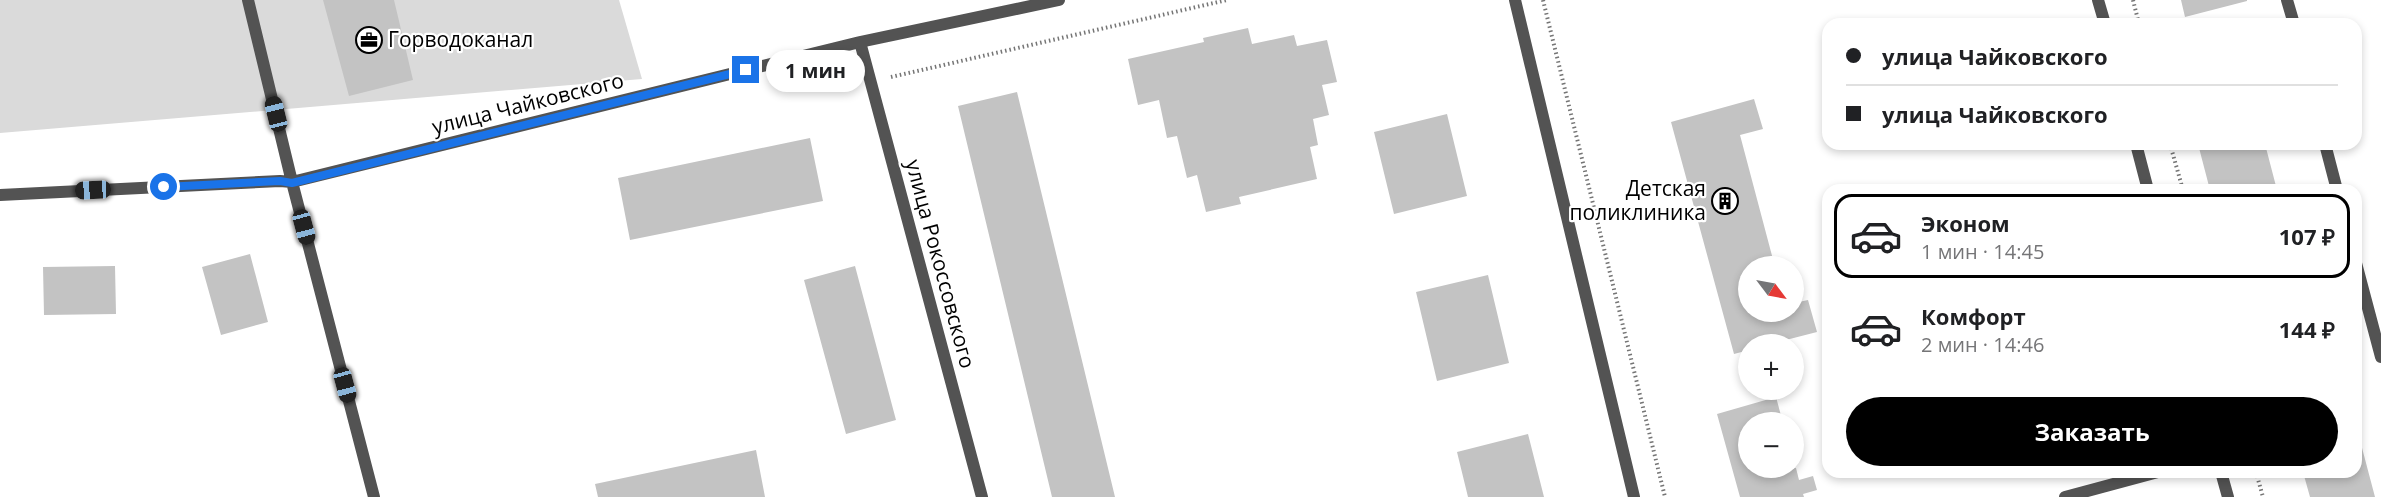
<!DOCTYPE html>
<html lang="ru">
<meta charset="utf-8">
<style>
body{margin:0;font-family:"Open Sans",sans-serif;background:#f6f6f6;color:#202124;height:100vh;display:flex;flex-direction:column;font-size:22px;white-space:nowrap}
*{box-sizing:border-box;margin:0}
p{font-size:20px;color:#757577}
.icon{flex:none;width:33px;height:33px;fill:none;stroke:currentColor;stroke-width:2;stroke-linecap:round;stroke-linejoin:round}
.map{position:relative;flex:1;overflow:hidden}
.side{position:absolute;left:1822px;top:184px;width:540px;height:294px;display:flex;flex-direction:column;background:#fff;border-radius:18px;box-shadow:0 3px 9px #0003}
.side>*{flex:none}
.hud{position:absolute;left:1822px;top:18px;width:540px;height:132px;border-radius:18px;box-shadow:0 3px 9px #0003;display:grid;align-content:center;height:132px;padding:0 24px;background:#fff}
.needle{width:39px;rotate:122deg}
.fabs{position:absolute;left:1738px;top:256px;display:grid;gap:12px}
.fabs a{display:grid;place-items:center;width:66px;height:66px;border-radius:50%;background:#fff;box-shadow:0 3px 9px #0003;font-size:30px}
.end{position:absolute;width:27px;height:27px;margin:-14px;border:8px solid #1a73e8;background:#fff;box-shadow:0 0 0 3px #fff}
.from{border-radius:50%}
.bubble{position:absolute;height:42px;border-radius:21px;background:#fff;box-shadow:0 3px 9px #0003;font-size:20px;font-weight:700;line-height:42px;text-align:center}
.car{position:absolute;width:18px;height:36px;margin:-18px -9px;border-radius:8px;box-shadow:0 0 4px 2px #0007;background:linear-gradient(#222 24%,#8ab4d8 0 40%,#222 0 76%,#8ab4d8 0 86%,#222 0)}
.hud b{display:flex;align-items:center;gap:21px;height:57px;font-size:22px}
.hud b+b{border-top:2px solid #e0e0e0}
.hud i{width:15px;height:15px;background:#202124}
ul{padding:10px 0 0;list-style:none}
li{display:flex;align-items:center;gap:18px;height:84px;margin:0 12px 9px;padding:0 12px;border:3px solid transparent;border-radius:18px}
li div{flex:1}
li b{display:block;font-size:22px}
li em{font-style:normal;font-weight:700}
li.selected{border-color:#000}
li>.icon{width:54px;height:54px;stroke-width:1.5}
.action{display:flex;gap:12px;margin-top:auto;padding:12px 24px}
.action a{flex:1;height:69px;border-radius:36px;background:#000;color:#fff;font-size:24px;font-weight:700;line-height:69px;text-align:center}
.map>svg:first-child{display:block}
</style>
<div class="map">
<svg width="2381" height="497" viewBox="0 0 2381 497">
<rect width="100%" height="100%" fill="#fff"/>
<path fill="#dadada" d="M0,0h619l23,79 -642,54z"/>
<path fill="#c3c3c3" d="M323,0h71l19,80 -64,16z
M2181,0h66v1l-62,16z
M1248,28l4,16 42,-9 3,11 30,-6 10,42 -15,3 7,30 -16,4 5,26 -8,2 7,32 -78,18 2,7 -35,8 -9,-37 -10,3 -10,-42 -10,2 -8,-38 -21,5 -10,-46 76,-17 -1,-4z
M1017,92l98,405h-63l-94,-391z
M1754,99l9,30 -23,6 35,132h-26v45h45v-9l14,-3 9,32 -51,13h-17v5l-15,4 -63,-232z
M1447,114l20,82 -73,18 -20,-82z
M810,138l13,63 -193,39 -12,-62z
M2198,144h67l12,46h-67z
M250,254l18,68 -47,13 -19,-68z
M115,266l1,48 -72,1 -1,-48z
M855,266l41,154 -50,14 -42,-154z
M1488,275l21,88 -72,18 -21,-89z
M1776,397l7,26h-34v45h47l3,12 14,-4 4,14 -14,4 1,3h-64l-23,-83z
M2357,429l18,68h-65l-7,-25h53z
M1528,434l16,63h-76l-11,-45z
M756,450l9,47h-167l-3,-13z"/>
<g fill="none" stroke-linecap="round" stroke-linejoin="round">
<path stroke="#757575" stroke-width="4" stroke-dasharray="1.5 3" stroke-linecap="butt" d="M1543,0l122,497
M2133,0l6,24
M891,77l336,-77
M2170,144l13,46
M2256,472l7,25"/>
<path stroke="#535353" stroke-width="12" d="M2287,0l7,24
M2325,144l12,46
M2356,263l25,94
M2065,497l93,-25"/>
<path stroke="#535353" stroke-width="12" d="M248,0l44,182 82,315
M1515,0l119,497
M2098,0l7,24
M860,42l122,455
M2136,144l12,46
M0,195l280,-14 12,1 568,-140 199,-42
M2221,472l7,25"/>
</g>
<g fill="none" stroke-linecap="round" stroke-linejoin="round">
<path stroke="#1a73e8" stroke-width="8" d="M164,187l116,-6 12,2 454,-113"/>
</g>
<defs>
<symbol id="office-ring" viewBox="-11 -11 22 22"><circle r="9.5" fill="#fff" stroke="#000" stroke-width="1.5"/><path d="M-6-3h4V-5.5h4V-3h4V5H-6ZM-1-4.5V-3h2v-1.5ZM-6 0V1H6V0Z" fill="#000"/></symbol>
<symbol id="building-ring" viewBox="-11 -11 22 22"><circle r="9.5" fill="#fff" stroke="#000" stroke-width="1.5"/><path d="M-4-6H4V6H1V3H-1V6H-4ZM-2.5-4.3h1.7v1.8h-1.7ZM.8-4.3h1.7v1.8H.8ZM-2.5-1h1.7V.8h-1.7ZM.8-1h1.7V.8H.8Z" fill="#000"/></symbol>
</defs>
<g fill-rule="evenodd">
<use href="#office-ring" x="354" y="25" width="30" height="30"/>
<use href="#building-ring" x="1710" y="186" width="30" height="30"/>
</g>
<g text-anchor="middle" stroke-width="4.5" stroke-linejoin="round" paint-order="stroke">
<g font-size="21" fill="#000" stroke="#fff" text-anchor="start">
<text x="388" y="47">Горводоканал</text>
<text x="1706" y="196" text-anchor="end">Детская<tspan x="1706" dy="24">поликлиника</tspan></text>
</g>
<g font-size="21" fill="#000" stroke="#fff">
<text transform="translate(528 104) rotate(-14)" y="7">улица Чайковского</text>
<text transform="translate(940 264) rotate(75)" y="7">улица Рокоссовского</text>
</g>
</g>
</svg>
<div class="fabs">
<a><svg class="needle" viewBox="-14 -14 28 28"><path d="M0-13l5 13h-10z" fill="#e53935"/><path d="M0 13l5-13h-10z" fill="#757577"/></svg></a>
<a>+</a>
<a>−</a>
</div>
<i class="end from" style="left:164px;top:187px"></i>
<i class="end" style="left:746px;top:70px"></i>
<div class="bubble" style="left:766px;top:50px;width:99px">1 мин</div>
<i class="car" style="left:276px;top:114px;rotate:346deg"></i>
<i class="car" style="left:93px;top:190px;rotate:267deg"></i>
<i class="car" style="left:304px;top:227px;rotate:165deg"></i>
<i class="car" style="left:345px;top:385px;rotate:165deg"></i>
<div class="hud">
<b><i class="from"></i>улица Чайковского</b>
<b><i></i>улица Чайковского</b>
</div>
<section class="side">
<ul>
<li class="selected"><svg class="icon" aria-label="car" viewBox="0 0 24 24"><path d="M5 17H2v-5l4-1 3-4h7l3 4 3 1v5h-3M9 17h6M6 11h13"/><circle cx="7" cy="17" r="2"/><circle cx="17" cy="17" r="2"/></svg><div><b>Эконом</b><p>1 мин · 14:45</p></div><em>107 ₽</em></li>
<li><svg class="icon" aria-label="car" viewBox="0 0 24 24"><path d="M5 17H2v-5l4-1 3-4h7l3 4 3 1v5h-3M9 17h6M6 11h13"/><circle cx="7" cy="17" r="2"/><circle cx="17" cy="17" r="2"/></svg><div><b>Комфорт</b><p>2 мин · 14:46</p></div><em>144 ₽</em></li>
</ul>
<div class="action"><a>Заказать</a></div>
</section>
</div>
